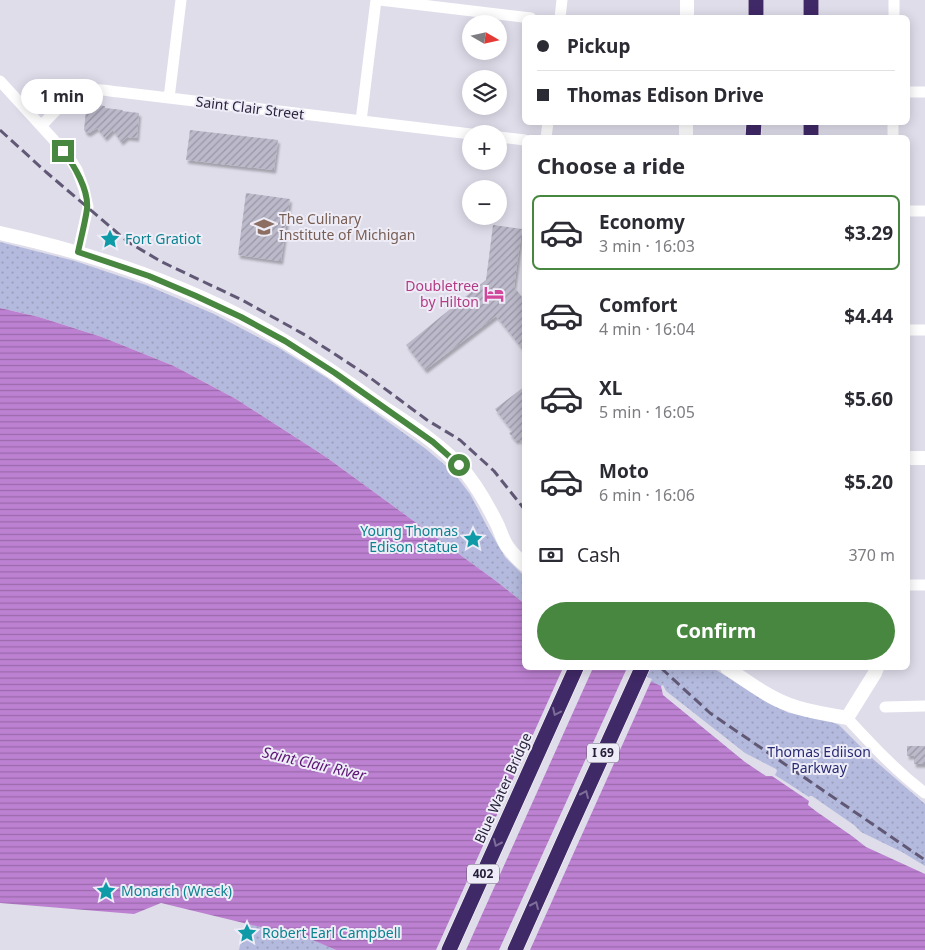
<!DOCTYPE html>
<meta charset="utf-8">
<style>
body{margin:0;font-family:"Noto Sans",sans-serif;background:#f2f2f3;color:#2b2b33;height:100vh;display:flex;flex-direction:column;font-size:19px;white-space:nowrap}
*{box-sizing:border-box;margin:0}
p{font-size:16px;color:#7c7c81}
.icon{flex:none;width:28px;height:28px;fill:none;stroke:currentColor;stroke-width:2;stroke-linecap:round;stroke-linejoin:round}
.map{position:relative;flex:1;overflow:hidden}
.sheet{position:absolute;left:522px;top:135px;width:388px;height:535px;display:flex;flex-direction:column;background:#fff;border-radius:8px;box-shadow:0 2px 12px #0003}
.sheet>*{flex:none}
.banner{position:absolute;left:522px;top:15px;width:388px;height:110px;border-radius:8px;box-shadow:0 2px 12px #0003;display:grid;align-content:center;height:110px;padding:0 15px;background:#fff}
.needle{width:32px;rotate:99deg}
.buttons{position:absolute;left:462px;top:15px;display:grid;gap:10px}
.buttons a{display:grid;place-items:center;width:45px;height:45px;border-radius:50%;background:#fff;box-shadow:0 2px 12px #0003;font-size:25px}
.end{position:absolute;width:22px;height:22px;margin:-11px;border:6px solid #48873f;background:#fff;box-shadow:0 0 0 2px #fff}
.from{border-radius:50%}
.bubble{position:absolute;height:35px;border-radius:18px;background:#fff;box-shadow:0 2px 12px #0003;font-size:16px;font-weight:700;line-height:35px;text-align:center}
.banner b{display:flex;align-items:center;gap:18px;height:48px;font-size:19px}
.banner b+b{border-top:1px solid #e1e1e2}
.banner i{width:12px;height:12px;background:#2b2b33}
ul{padding:0;list-style:none}
li{display:flex;align-items:center;gap:15px;height:75px;margin:0 10px 8px;padding:0 5px;border:2px solid transparent;border-radius:8px}
li div{flex:1}
li b{display:block;font-size:19px}
li em{font-style:normal;font-weight:700}
li.selected{border-color:#48873f}
li>.icon{width:45px;height:45px;stroke-width:1.5}
h2{padding:0 15px;font-size:22px;line-height:60px}
.pay{display:flex;align-items:center;gap:12px;height:55px;padding:0 15px;font-size:19px}
.pay p{margin-inline-start:auto}
.button{display:flex;gap:10px;margin-top:auto;padding:10px 15px}
.button a{flex:1;height:58px;border-radius:30px;background:#48873f;color:#fff;font-size:20px;font-weight:700;line-height:58px;text-align:center}
.map>svg:first-child{display:block}
</style>
<div class="map">
<svg width="925" height="950" viewBox="0 0 925 950">
<defs>
<pattern id="park-dots" width="8" height="8" patternUnits="userSpaceOnUse" patternTransform="scale(1.25)"><rect width="8" height="8" fill="#b4badd"/><path d="M2 2h.1M6 6h.1" fill="none" stroke="#9b9fbe" stroke-width="1.8" stroke-linecap="round"/></pattern>
<pattern id="water-rules" width="6" height="5" patternUnits="userSpaceOnUse" patternTransform="scale(1.25)"><rect width="6" height="5" fill="#bd81d2"/><path d="M0 2.5h6" fill="none" stroke="#9a69ab"/></pattern>
<pattern id="building-hatch" width="6" height="6" patternUnits="userSpaceOnUse" patternTransform="scale(1.25)"><rect width="6" height="6" fill="#bcb9ca"/><path d="M-1 1l2-2M0 6l6-6M5 7l2-2" fill="none" stroke="#9996a5"/></pattern>
<filter id="shadow"><feDropShadow dx="2" dy="3.5" stdDeviation="1" flood-color="#0004"/></filter>
</defs>
<rect width="100%" height="100%" fill="#dfddea"/>
<path fill="url(#park-dots)" d="M0,242l75,19 71,24 68,29 65,34 48,30 99,71 27,23 17,22 18,34 17,29 20,20v27l-29,-23 -170,-124 -90,-58 -62,-33 -72,-29 -63,-20 -39,-9z
M621,668h92l57,36 19,9 36,6 14,6 34,34 52,45v65l-46,-26 -70,-42 -66,-46 -92,-73z
M245,923l65,16 26,11h-97z"/>
<path fill="url(#water-rules)" d="M0,308l39,9 63,20 72,29 62,33 90,58 170,124 29,23v64h96l40,18 3,6 108,83 88,59 65,35v81h-589l-26,-11 -149,-36 -27,11 -134,-11z"/>
<path fill="#dfddea" d="M563,668h30l-127,282h-30z
M627,668l25,11 -122,271h-31z
M663,685l3,6 79,62 31,16 1,2 -2,4 34,22 1,-1h2l42,29 7,7 41,20 23,14v8l-59,-27 -14,-11 -35,-24 -9,-7 1,-4 -37,-25h-6l-21,-14 -82,-67 -2,-9z"/>
<path fill="url(#building-hatch)" filter="url(#shadow)" d="M96,105l9,1v2l18,2 -1,1 17,2 -2,25 -10,-1 -6,5 -8,-12 -8,8 -8,-10 -8,5h-2l-3,-3 2,-20 9,1z
M190,130l88,10 -4,30 -88,-10z
M246,193l44,6 -9,62 -43,-6z
M493,225l29,4 -8,58 11,14v51l-29,-36 -71,54 -19,-25 80,-65z
M525,386v61l-6,-8 -3,2 -7,-8 3,-2 -17,-22z
M907,746h18v18h-11v-8h-7z"/>
<g fill="none" stroke-linecap="round" stroke-linejoin="round">
<defs>
<path id="motorway" d="M811,0v18
M756,18v-18
M753,138l1,-16
M811,138v-16
M449,950l127,-282
M515,950l50,-112 77,-170"/>
</defs>
<use href="#motorway" stroke="#fff" stroke-width="16"/>
<path stroke="#fff" stroke-width="11" d="M380,0l151,18
M560,18l2,-18
M894,18v-18
M0,81l53,58 19,23 5,8 7,19 4,18 -10,45
M908,92h17
M169,98l12,-98
M361,121l15,-121
M41,126c11,-11 25,-28 39,-34 12,-5 27,-1 39,0l352,42
M499,137l26,3
M546,138l2,-16
M893,138v-16
M908,211h17
M908,330h17
M908,585h17
M885,707l40,-1
M847,718c24,26 49,53 78,75"/>
<path stroke="#fff" stroke-width="14" d="M687,18v-18
M686,138v-16
M0,233c100,22 198,55 286,109 31,19 61,39 91,61 28,19 58,37 82,62 15,16 27,37 37,57 4,7 6,17 11,24 5,7 12,14 18,19
M908,458h17
M727,668c20,13 40,29 63,37 18,7 38,9 57,13l28,-45 2,-5"/>
<use href="#motorway" stroke="#402967" stroke-width="15"/>
<path stroke="#615876" stroke-width="3" stroke-dasharray="10 5" stroke-linecap="butt" d="M0,130l46,42 82,70 34,20 80,38 65,36 58,38 62,46 33,20 34,31 31,39
M661,668l49,45 215,147"/>
</g>
<defs><path id="oneway-chevron" d="M-2-3.5L2.5 0L-2 3.5" fill="none" stroke-width="1.6" stroke-linecap="round" stroke-linejoin="round" transform="scale(1.25)"/></defs>
<g stroke="#7d6e99">
<use href="#oneway-chevron" transform="translate(556 712) rotate(115)"/>
<use href="#oneway-chevron" transform="translate(585 794) rotate(-66)"/>
<use href="#oneway-chevron" transform="translate(497 843) rotate(114)"/>
<use href="#oneway-chevron" transform="translate(535 905) rotate(-66)"/>
</g>
<g fill="none" stroke-linecap="round" stroke-linejoin="round">
<path stroke="#48873f" stroke-width="6" d="M63,151c11,14 26,39 24,58 -2,14 -6,29 -9,43l71,24 47,20 45,21 44,24 50,32 98,69 26,23"/>
</g>
<defs>
<symbol id="school-bare" viewBox="-9 -9 18 18"><path d="M0-5L7-2L0 1L-7-2ZM-4 1L0 2.5L4 1V4Q0 6-4 4Z" fill="#8d6e63" stroke="#eeedf7" stroke-width="2.5" paint-order="stroke"/></symbol>
<symbol id="sight-bare" viewBox="-9 -9 18 18"><path d="M0-6L1.8-2.2L6-1.7L2.9 1.2L3.7 5.4L0 3.3L-3.7 5.4L-2.9 1.2L-6-1.7L-1.8-2.2Z" fill="#0f9aa8" stroke="#eeedf7" stroke-width="2.5" paint-order="stroke"/></symbol>
<symbol id="hotel-bare" viewBox="-9 -9 18 18"><path d="M-6-4.5h1.5V1H6V5H4.5V3h-9V5H-6ZM-4 0a1.8 1.8 0 1 1 3.6 0ZM.5 0V-2.5h3Q6-2.5 6 0Z" fill="#d1479c" stroke="#eeedf7" stroke-width="2.5" paint-order="stroke"/></symbol>
</defs>
<g fill-rule="evenodd">
<use href="#school-bare" x="250" y="213" width="28" height="28"/>
<use href="#sight-bare" x="96" y="225" width="28" height="28"/>
<use href="#hotel-bare" x="480" y="280" width="28" height="28"/>
<use href="#sight-bare" x="459" y="525" width="28" height="28"/>
<use href="#sight-bare" x="92" y="877" width="28" height="28"/>
<use href="#sight-bare" x="233" y="919" width="28" height="28"/>
</g>
<g text-anchor="middle" stroke-width="4" stroke-linejoin="round" paint-order="stroke">
<g fill="#eeedf7" stroke="#635c73" stroke-width="1">
<rect x="587" y="743.5" width="32" height="19" rx="4"/>
<rect x="467" y="864.5" width="32" height="19" rx="4"/>
</g>
<g font-size="12" font-weight="bold" fill="#271e3a">
<text x="603" y="757">I 69</text>
<text x="483" y="878">402</text>
</g>
<g font-size="14" fill="#271e3a" stroke="#eeedf7">
<text transform="translate(250 108) rotate(7)" y="5">Saint Clair Street</text>
<text transform="translate(503 788) rotate(-66)" y="5">Blue Water Bridge</text>
</g>
<g font-size="14" fill="#785e54" stroke="#eeedf7" text-anchor="start">
<text x="279" y="224">The Culinary<tspan x="279" dy="16">Institute of Michigan</tspan></text>
</g>
<g font-size="14" fill="#0d838f" stroke="#eeedf7" text-anchor="start">
<text x="125" y="244">Fort Gratiot</text>
<text x="458" y="536" text-anchor="end">Young Thomas<tspan x="458" dy="16">Edison statue</tspan></text>
<text x="121" y="896">Monarch (Wreck)</text>
<text x="262" y="938">Robert Earl Campbell</text>
</g>
<g font-size="14" fill="#b23c85" stroke="#eeedf7" text-anchor="end">
<text x="479" y="291">Doubletree<tspan x="479" dy="16">by Hilton</tspan></text>
</g>
<g font-size="14" fill="#272a72" stroke="#eeedf7">
<text x="819" y="757">Thomas Ediison<tspan x="819" dy="16">Parkway</tspan></text>
</g>
<g font-size="15" font-style="italic" fill="#5e1777" stroke="#eeedf7">
<text transform="translate(314 764) rotate(13)" y="5">Saint Clair River</text>
</g>
</g>
</svg>
<div class="buttons">
<a><svg class="needle" viewBox="-14 -14 28 28"><path d="M0-13l5 13h-10z" fill="#e53935"/><path d="M0 13l5-13h-10z" fill="#7c7c81"/></svg></a>
<a><svg class="icon" aria-label="layers" viewBox="0 0 24 24"><path d="M12 4l9 5-9 5-9-5zM3 14l9 5 9-5"/></svg></a>
<a>+</a>
<a>−</a>
</div>
<i class="end from" style="left:459px;top:465px"></i>
<i class="end" style="left:63px;top:151px"></i>
<div class="bubble" style="left:21px;top:79px;width:82px">1 min</div>
<div class="banner">
<b><i class="from"></i>Pickup</b>
<b><i></i>Thomas Edison Drive</b>
</div>
<section class="sheet">
<h2>Choose a ride</h2>
<ul>
<li class="selected"><svg class="icon" aria-label="car" viewBox="0 0 24 24"><path d="M5 17H2v-5l4-1 3-4h7l3 4 3 1v5h-3M9 17h6M6 11h13"/><circle cx="7" cy="17" r="2"/><circle cx="17" cy="17" r="2"/></svg><div><b>Economy</b><p>3 min · 16:03</p></div><em>$3.29</em></li>
<li><svg class="icon" aria-label="car" viewBox="0 0 24 24"><path d="M5 17H2v-5l4-1 3-4h7l3 4 3 1v5h-3M9 17h6M6 11h13"/><circle cx="7" cy="17" r="2"/><circle cx="17" cy="17" r="2"/></svg><div><b>Comfort</b><p>4 min · 16:04</p></div><em>$4.44</em></li>
<li><svg class="icon" aria-label="car" viewBox="0 0 24 24"><path d="M5 17H2v-5l4-1 3-4h7l3 4 3 1v5h-3M9 17h6M6 11h13"/><circle cx="7" cy="17" r="2"/><circle cx="17" cy="17" r="2"/></svg><div><b>XL</b><p>5 min · 16:05</p></div><em>$5.60</em></li>
<li><svg class="icon" aria-label="car" viewBox="0 0 24 24"><path d="M5 17H2v-5l4-1 3-4h7l3 4 3 1v5h-3M9 17h6M6 11h13"/><circle cx="7" cy="17" r="2"/><circle cx="17" cy="17" r="2"/></svg><div><b>Moto</b><p>6 min · 16:06</p></div><em>$5.20</em></li>
</ul>
<div class="pay"><svg class="icon" aria-label="cash" viewBox="0 0 24 24"><path d="M3 7h18v10H3z"/><circle cx="12" cy="12" r="2"/></svg>Cash<p>370 m</p></div>
<div class="button"><a>Confirm</a></div>
</section>
</div>
